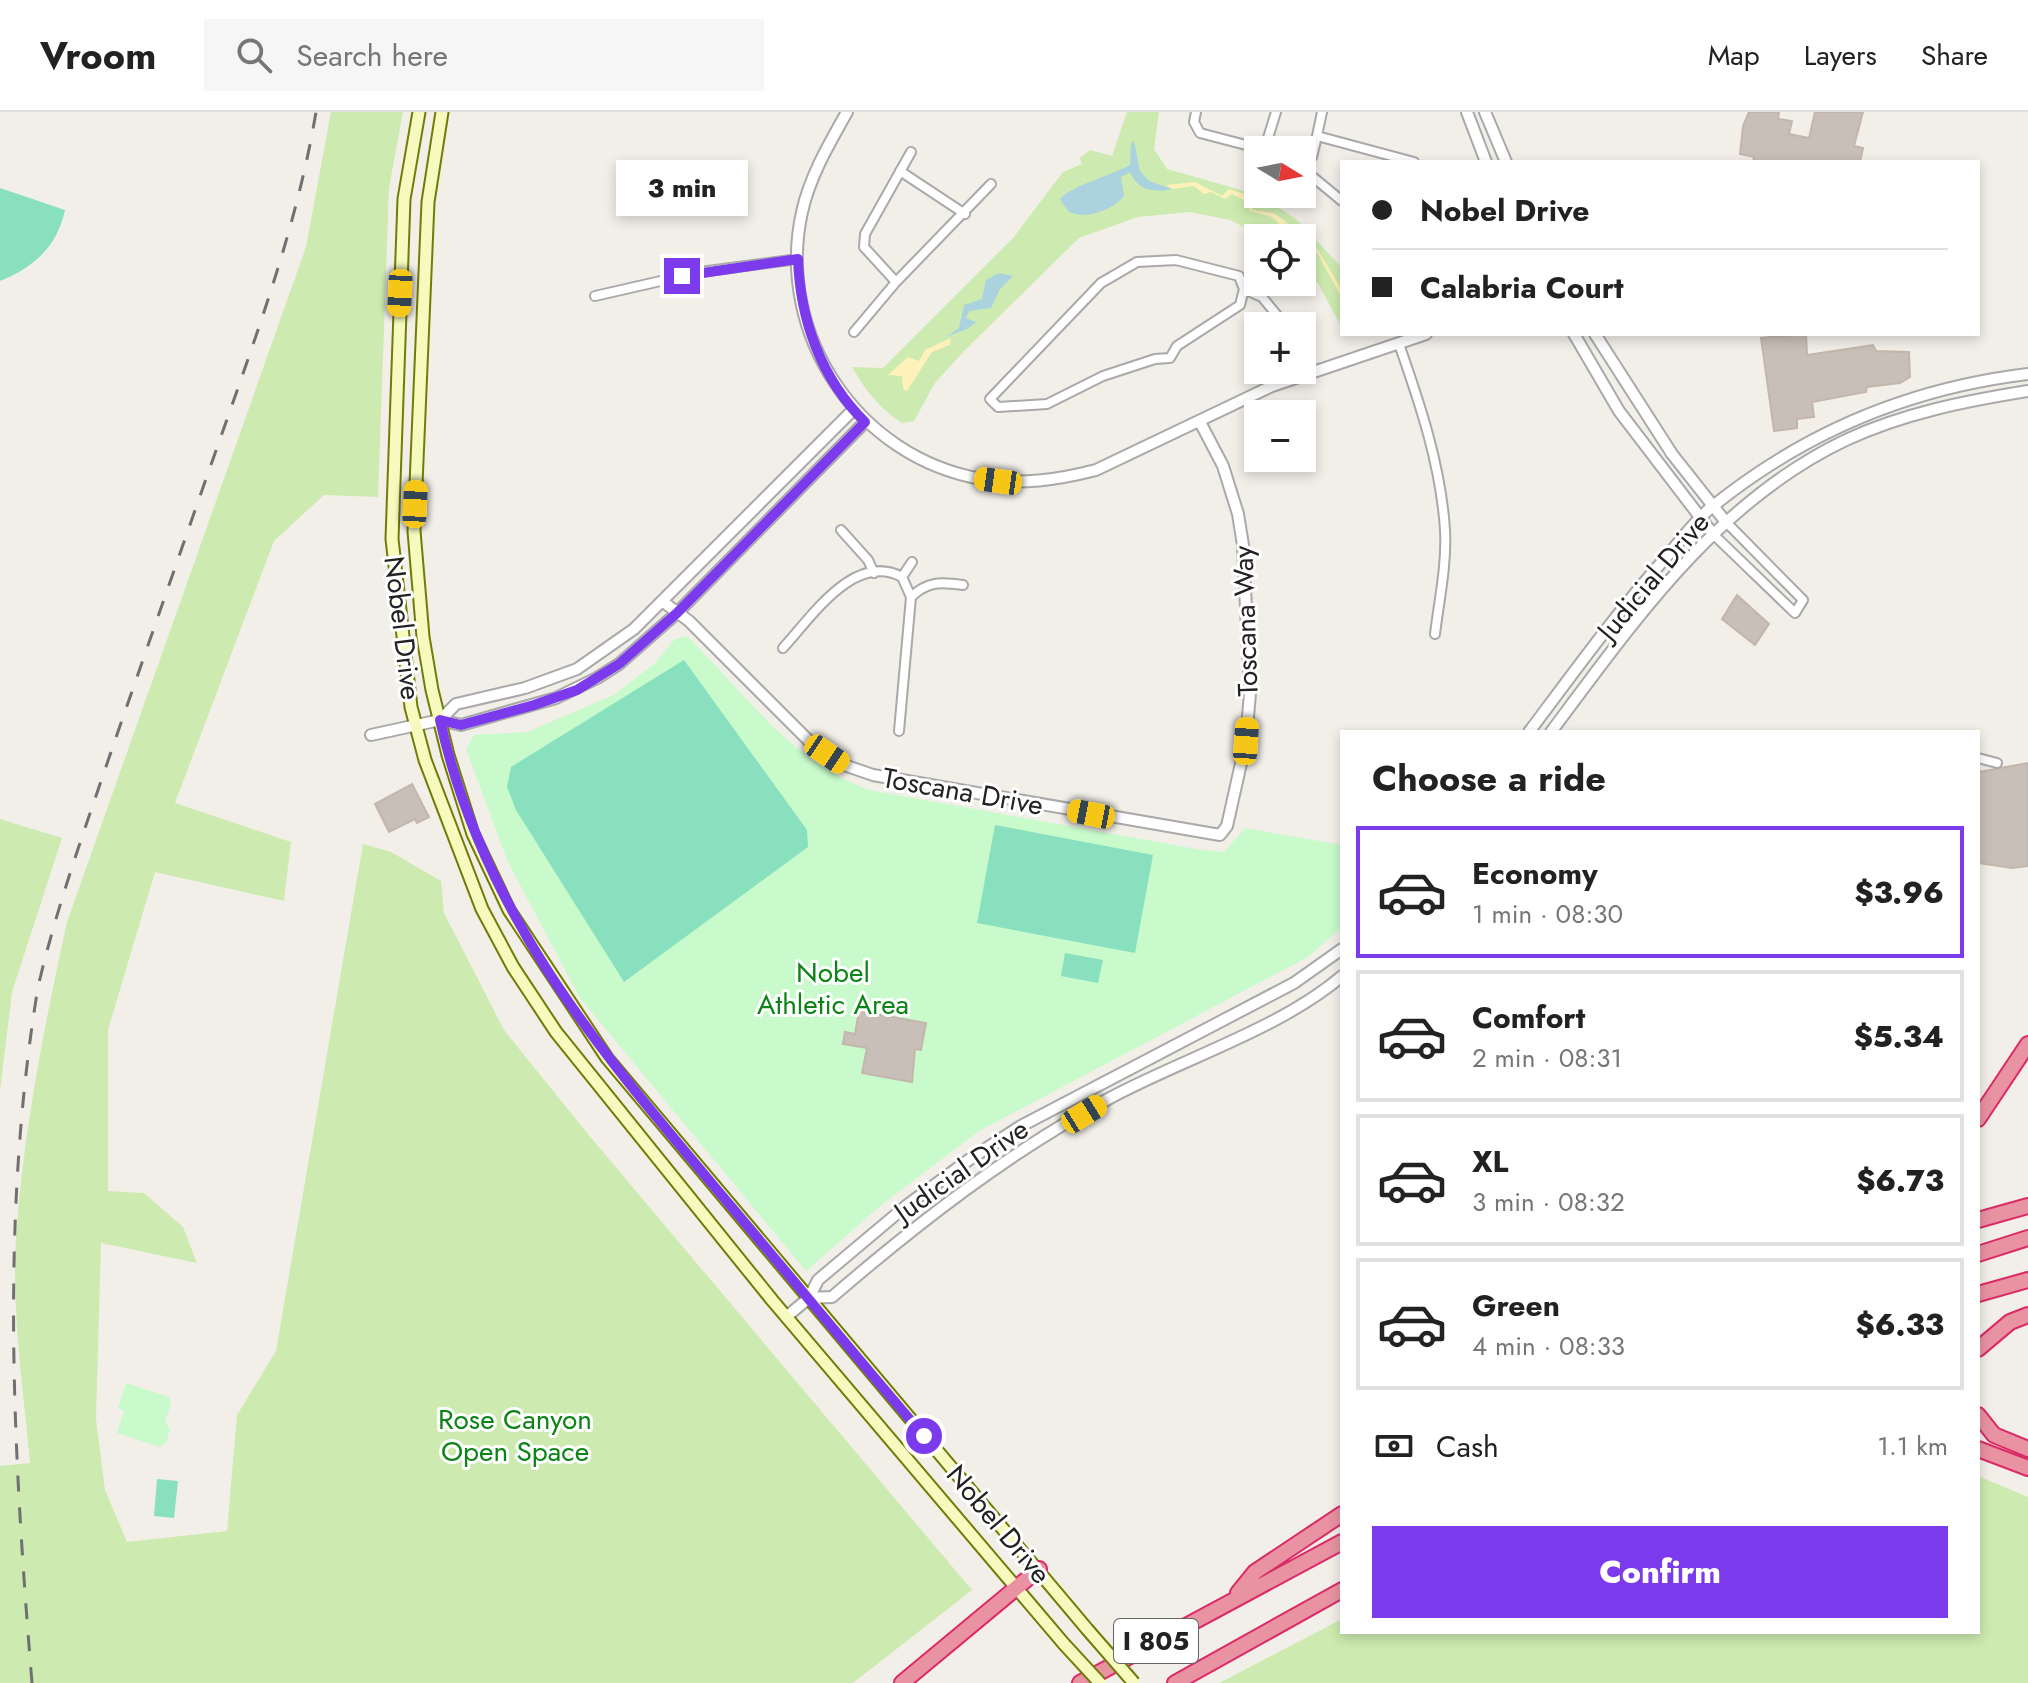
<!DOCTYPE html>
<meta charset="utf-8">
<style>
body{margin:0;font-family:Jost,sans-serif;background:#f6f6f6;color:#222;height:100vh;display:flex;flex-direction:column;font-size:30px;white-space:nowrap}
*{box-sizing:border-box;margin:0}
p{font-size:26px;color:#767676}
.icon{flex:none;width:44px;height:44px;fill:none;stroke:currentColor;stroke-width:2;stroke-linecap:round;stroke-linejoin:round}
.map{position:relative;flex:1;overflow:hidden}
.side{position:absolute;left:1340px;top:618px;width:640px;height:904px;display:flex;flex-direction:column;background:#fff;border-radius:0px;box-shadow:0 4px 12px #0003}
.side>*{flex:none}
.banner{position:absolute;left:1340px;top:48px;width:640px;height:176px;border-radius:0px;box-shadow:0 4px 12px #0003;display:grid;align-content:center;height:176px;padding:0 32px;background:#fff}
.needle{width:52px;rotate:100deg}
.controls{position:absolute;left:1244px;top:24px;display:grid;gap:16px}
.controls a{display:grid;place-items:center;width:72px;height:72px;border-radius:0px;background:#fff;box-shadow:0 4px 12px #0003;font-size:40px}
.end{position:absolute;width:36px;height:36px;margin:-18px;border:10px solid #7c3aed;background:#fff;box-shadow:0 0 0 4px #fff}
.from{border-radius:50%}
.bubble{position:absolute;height:56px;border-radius:0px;background:#fff;box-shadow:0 4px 12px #0003;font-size:26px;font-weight:800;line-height:56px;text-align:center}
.car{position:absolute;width:24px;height:48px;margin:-24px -12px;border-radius:10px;box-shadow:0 0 6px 2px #0007;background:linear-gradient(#f5c518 24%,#345 0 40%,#f5c518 0 76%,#345 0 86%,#f5c518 0)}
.banner b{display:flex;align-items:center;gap:28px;height:76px;font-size:30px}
.banner b+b{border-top:2px solid #e0e0e0}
.banner i{width:20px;height:20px;background:#222}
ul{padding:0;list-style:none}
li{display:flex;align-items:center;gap:24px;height:132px;margin:0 16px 12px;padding:0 16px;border:4px solid #e0e0e0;border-radius:0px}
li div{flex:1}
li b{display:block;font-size:30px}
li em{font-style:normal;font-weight:800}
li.current{border-color:#7c3aed}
li>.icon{width:72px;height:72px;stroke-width:1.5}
h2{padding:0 32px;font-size:36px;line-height:96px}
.pay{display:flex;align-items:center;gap:20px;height:88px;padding:0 32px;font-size:30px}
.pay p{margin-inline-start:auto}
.primary-button{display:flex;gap:16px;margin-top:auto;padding:16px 32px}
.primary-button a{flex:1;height:92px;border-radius:0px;background:#7c3aed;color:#fff;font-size:32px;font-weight:800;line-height:92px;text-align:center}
header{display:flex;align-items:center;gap:48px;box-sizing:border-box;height:112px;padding:0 40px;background:#fff;border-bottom:2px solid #e0e0e0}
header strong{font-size:38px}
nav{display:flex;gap:44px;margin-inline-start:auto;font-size:28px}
.search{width:560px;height:72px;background:#f6f6f6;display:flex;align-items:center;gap:20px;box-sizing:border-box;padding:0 28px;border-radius:0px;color:#767676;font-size:30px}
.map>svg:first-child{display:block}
</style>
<header>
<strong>Vroom</strong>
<div class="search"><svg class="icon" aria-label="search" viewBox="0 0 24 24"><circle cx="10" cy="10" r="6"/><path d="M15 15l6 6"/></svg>Search here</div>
<nav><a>Map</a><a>Layers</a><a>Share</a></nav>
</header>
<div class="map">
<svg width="2028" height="1571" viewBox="0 0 2028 1571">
<rect width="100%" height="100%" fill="#f2efe9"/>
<path fill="#cdebb0" d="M331,0h72l-14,76 -11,309 -54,-2 -50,46 -99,262 116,39 -7,59 -129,-29 -47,158v161l36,2 39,34 14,36 -96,-20 -5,176 9,71 22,52 100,-11 10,-116 39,-64 87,-507 28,8 50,29 3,32 60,117 83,103 385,457 -119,93h-853v-217l30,-3c-7,-78 -20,-159 -13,-238 8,-102 28,-203 50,-303l239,-675z
M1127,0h32l-5,37 13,20 92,26 37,24 46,49v60l-23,-43 -17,-20v-27h-37l-35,-18 -40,-8 -52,5 -59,21 -114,112 -30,33 -21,38 -12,2c-22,-14 -37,-33 -50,-56l31,1 130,-130 50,-66 19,-8 -2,-6 10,-8 22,6z
M0,707l62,19 -50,154 -12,99z
M1978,1364l50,21v186h-809l123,-64v13h636z"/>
<path fill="#fff1ba" d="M1195,70l27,14 7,-7 18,6 6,15 21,3 27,20 6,-1 35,58v8l-34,-62 -16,-1 -20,-18 -22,-6 -3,-9 -15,-8 -7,5 -14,-7 -7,2 -10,-8 -30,4 8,-1 -6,-4z
M951,226l-1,7 -18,7 -25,39 -4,-2 -1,-13 -14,-1 20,-18 11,4 6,-11z"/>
<path fill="#c8facc" d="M687,524c59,58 102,124 182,154l333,60 22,2 21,-24 97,17v82l-34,30 -329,174 -99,75 -74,65 -226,-273 -73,-138 -41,-111 8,-14 53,-3 87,-37 40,-31 21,-25z
M126,1271l43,14 2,6 -6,19 5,7 -4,14 -6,4 -43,-14 7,-22 -6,-3z"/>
<path fill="#88e0be" d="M0,76l65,22c-8,37 -31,57 -65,71z
M684,548l123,170 1,17 -184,135 -108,-172 -9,-23 4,-20z
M995,713l158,30 -18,98 -158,-30z
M1065,841l38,7 -5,23 -37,-7z
M157,1367l21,2 -4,37 -20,-2z"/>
<path fill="#aad3df" d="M1134,29l6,30 9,10 23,8c-21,4 -34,1 -42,-17l-9,5 3,19c-11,14 -40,25 -56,15l-8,-12c9,-12 54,-25 70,-34l1,-22z
M999,161l14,3 -13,13 -9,19 -22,3 -3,7 10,4 -9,7 -21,8 13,-9 5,-23 18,-6 4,-19z"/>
<path fill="#c7bfb8" stroke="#c4b6ab" stroke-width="2" d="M1749,0h30l-1,7 14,2 -3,13 20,4 6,-26h48l-9,34 9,2 -3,14h-107l1,-5 -14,-3 3,-28z
M1806,222l1,21 66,-10 3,6 33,1 1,25 -10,6 -33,4 -1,5 -54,10 2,15 -17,2v9l-23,3 -13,-93z
M1737,483l32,29 -14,21 -33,-26z
M2028,651v103l-16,2 -34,-5v-91z
M412,672l17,33 -12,6 -2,-4 -26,13 -14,-28z
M859,899l67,12 -5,27 -6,-1 -3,33 -50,-9 5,-25 -24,-4 2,-12 10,2z"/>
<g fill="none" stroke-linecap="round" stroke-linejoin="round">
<defs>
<path id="minor" d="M1196,0l-2,10 6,11 65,17
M1317,24l5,-24
M1268,26l8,-26
M1302,55l10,-10 5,-21 97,26
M1302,56l40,33
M900,59l65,43
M864,135l1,-13 46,-82
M864,135l32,35
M1176,148l63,16 5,13 -4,16 -63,41 -7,12 -15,1 -52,17 -56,28 -49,3 -8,-8 111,-116 36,-21z
M1244,177l18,8 24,29
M595,184l105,-24 98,-13
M854,220l42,-50 95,-98
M1399,232c21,60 42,122 46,186 2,34 -6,71 -10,104
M841,418l27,30 6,13
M1713,422l82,79 8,-13 -78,-79
M902,465l10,-15
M911,485c17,-16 29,-15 52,-12
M783,536c28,-30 71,-97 119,-71l9,20 -12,134
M1978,646l19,5"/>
<path id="tertiary" d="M847,0c-18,32 -37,64 -45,100 -27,122 56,246 180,267 39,6 75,1 114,-9l176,-84 154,-52
M1467,0l19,50
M1485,0l21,50
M1574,222l45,77 94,123
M1595,222l77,120 53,67
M662,489l27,20 124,124 28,19 32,11 347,60 7,-9 19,-85 4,-48 -7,-148 -5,-31 -15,-48 -23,-44
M440,608l16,-16 69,-16 52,-19 57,-40 219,-219
M1529,620c45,-60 89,-121 139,-177 14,-16 28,-36 45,-49 92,-74 198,-118 315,-132
M1551,620c83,-111 166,-231 295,-292 58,-27 120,-39 182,-49
M371,623l69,-15 21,5 95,-27 41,-20 22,-14 58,-51 188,-191
M809,1186l23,-1c86,-74 177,-145 278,-199 72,-39 170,-69 232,-122
M786,1205l23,-19 9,-18 88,-74 64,-47 51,-33 273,-143 48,-34"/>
<path id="secondary" d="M419,0l-15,87 -12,340 19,168 14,53 57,149 31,58 43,65 216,268 292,344
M442,0l-14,90 -14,329 9,106 9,53 16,65 25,79 36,76 98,148 480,571"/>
<path id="motorway" d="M1978,1007l50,-75
M1978,1108l50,-14
M1978,1142l50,-16
M1978,1182l50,-14
M1978,1237l32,-27 18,-7
M1978,1303l16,20 34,14
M1978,1337l50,19
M1238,1481l17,-21 87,-58
M902,1571l137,-114
M1080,1571l262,-141
M1175,1571l167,-93"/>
</defs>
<use href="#minor" stroke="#a9a9a9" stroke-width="12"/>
<use href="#tertiary" stroke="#a9a9a9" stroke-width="14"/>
<use href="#secondary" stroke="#707d05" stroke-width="15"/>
<use href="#motorway" stroke="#dc2a67" stroke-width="18"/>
<use href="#minor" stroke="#fff" stroke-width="8"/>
<use href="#tertiary" stroke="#fff" stroke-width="10"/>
<use href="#secondary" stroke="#f7fabf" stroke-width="11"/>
<use href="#motorway" stroke="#e892a2" stroke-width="14"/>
<path stroke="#707070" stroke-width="3" stroke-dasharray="16 16" stroke-linecap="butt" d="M32,1571c-19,-233 -32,-466 6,-696 19,-82 48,-161 75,-241 39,-112 78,-225 118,-338 34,-97 68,-194 85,-296"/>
<defs>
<path id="secondary-bridge" d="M1087,1517l47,54
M1064,1532l36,39"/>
</defs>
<use href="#secondary-bridge" stroke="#707d05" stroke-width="15" stroke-linecap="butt"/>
<use href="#secondary-bridge" stroke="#f7fabf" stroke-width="11"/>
</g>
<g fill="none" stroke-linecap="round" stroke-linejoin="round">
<path stroke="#7c3aed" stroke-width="10" d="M682,164l116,-17c2,60 23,120 67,163l-188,191 -58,51 -42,26 -43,15 -73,20 -21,-5c44,198 162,333 289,484 65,77 129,155 195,232"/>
</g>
<g text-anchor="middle" stroke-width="6" stroke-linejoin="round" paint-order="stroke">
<rect fill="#fff" stroke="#646464" stroke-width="2" x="1114" y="1507" width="84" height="44" rx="6"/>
<g font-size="26" font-weight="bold" fill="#222">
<text x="1156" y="1538">I 805</text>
</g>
<g font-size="28" fill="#222" stroke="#fff">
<text transform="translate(1653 464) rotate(-50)" y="10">Judicial Drive</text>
<text transform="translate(1245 509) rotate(-92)" y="10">Toscana Way</text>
<text transform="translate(403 516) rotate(83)" y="10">Nobel Drive</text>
<text transform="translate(963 679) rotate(10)" y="10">Toscana Drive</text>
<text transform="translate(961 1058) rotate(-35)" y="10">Judicial Drive</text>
<text transform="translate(999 1412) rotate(50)" y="10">Nobel Drive</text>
</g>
<g font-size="28" fill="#0c8416" stroke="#fff">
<text x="833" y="870">Nobel<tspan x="833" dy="32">Athletic Area</tspan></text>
<text x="515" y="1317">Rose Canyon<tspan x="515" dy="32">Open Space</tspan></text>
</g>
</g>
</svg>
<div class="controls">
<a><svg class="needle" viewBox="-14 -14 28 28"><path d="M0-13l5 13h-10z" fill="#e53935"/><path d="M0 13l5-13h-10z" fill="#767676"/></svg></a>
<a><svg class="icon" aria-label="locate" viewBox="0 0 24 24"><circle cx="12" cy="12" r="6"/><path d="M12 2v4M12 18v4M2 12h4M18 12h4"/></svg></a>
<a>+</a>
<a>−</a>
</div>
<i class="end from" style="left:924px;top:1324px"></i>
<i class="end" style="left:682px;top:164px"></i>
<div class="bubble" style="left:616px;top:48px;width:132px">3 min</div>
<i class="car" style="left:400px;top:181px;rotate:183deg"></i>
<i class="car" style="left:998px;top:369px;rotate:278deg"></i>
<i class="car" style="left:415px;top:392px;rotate:3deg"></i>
<i class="car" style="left:1246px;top:629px;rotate:4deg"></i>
<i class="car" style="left:827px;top:642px;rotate:124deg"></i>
<i class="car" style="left:1091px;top:702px;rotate:281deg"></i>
<i class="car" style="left:1084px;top:1002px;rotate:58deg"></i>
<div class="banner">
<b><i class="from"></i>Nobel Drive</b>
<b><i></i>Calabria Court</b>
</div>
<section class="side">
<h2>Choose a ride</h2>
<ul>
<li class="current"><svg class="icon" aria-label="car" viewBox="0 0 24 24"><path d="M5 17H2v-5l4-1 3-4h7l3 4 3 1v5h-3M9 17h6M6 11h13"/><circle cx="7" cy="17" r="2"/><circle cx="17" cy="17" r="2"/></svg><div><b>Economy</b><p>1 min · 08:30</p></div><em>$3.96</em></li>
<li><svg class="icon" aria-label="car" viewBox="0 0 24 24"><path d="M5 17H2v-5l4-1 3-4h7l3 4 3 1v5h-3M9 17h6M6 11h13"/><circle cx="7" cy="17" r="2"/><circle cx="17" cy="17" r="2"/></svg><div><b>Comfort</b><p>2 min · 08:31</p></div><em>$5.34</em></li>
<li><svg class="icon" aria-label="car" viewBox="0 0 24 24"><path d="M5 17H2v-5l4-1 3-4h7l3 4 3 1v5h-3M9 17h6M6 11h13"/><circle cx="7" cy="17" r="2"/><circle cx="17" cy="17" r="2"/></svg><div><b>XL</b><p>3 min · 08:32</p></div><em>$6.73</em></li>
<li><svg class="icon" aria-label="car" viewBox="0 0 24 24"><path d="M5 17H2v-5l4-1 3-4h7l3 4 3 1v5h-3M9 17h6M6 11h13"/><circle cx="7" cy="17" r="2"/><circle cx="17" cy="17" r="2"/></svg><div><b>Green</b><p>4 min · 08:33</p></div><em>$6.33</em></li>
</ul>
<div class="pay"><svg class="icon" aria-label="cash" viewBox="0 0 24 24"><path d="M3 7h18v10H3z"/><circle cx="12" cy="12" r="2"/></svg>Cash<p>1.1 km</p></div>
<div class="primary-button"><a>Confirm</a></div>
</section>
</div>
